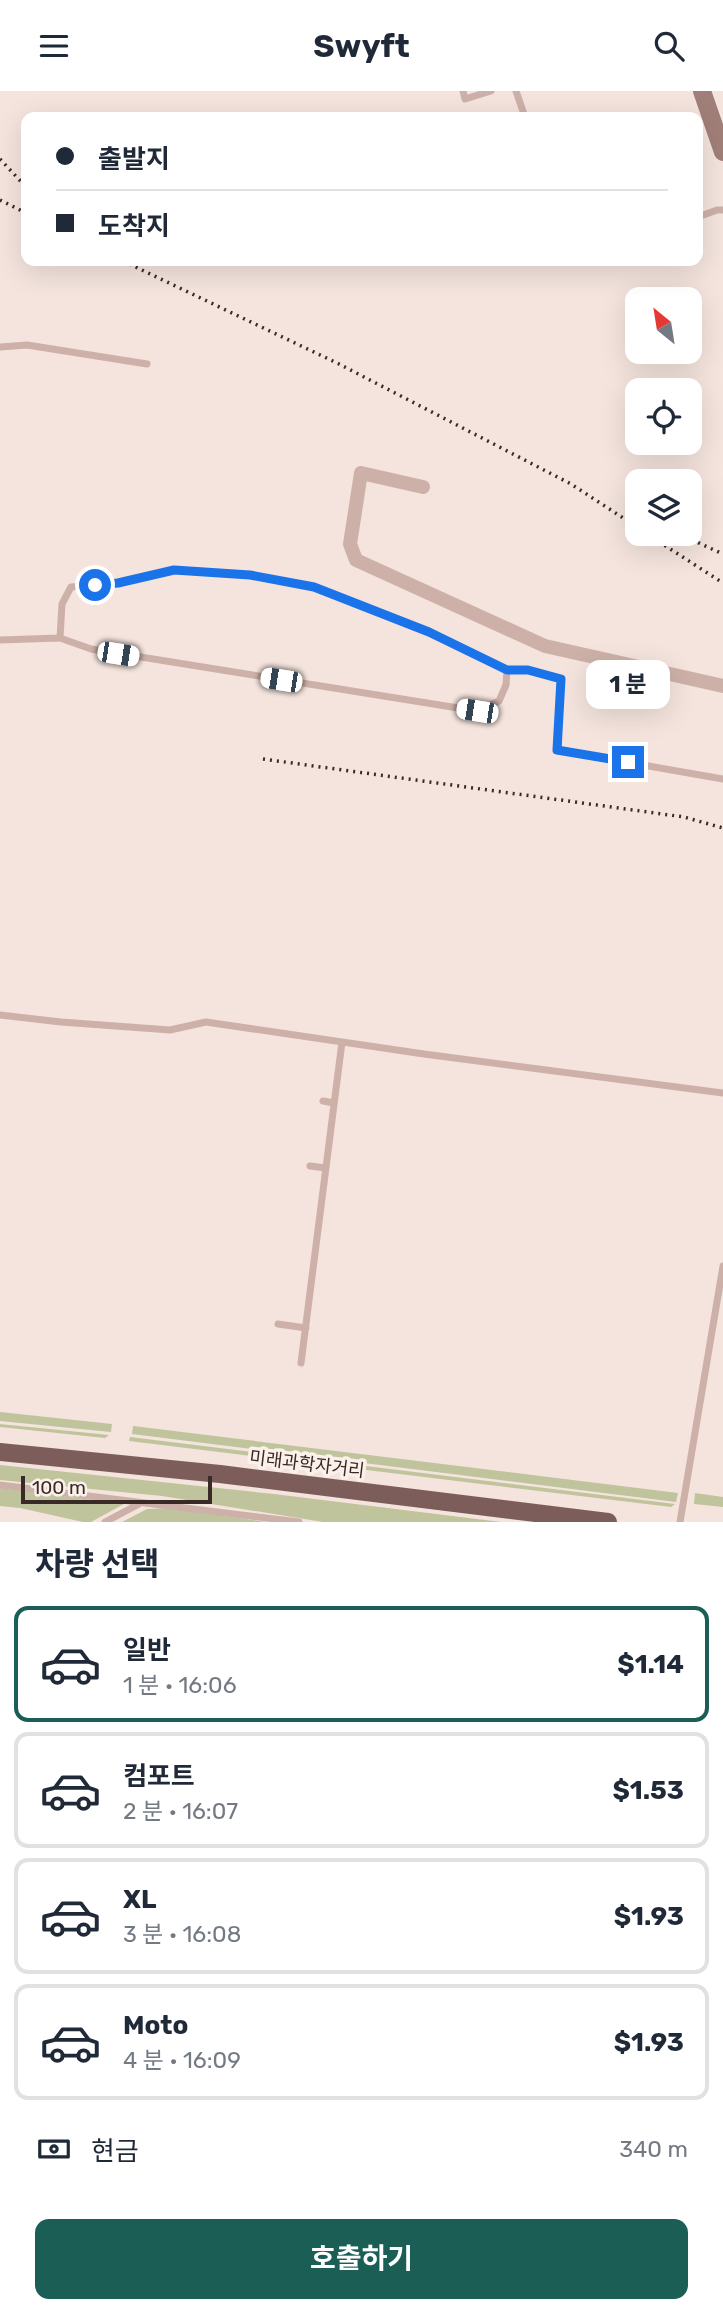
<!DOCTYPE html>
<html lang="ko">
<meta charset="utf-8">
<style>
body{margin:0;font-family:Rubik,"Noto Sans KR",sans-serif;background:#f2f2f3;color:#1f2937;height:100vh;display:flex;flex-direction:column;font-size:26px;white-space:nowrap}
*{box-sizing:border-box;margin:0}
p{font-size:23px;color:#747a83}
.icon{flex:none;width:38px;height:38px;fill:none;stroke:currentColor;stroke-width:2;stroke-linecap:round;stroke-linejoin:round}
.map{position:relative;height:1431px;overflow:hidden}
.panel{display:flex;flex-direction:column;background:#fff;flex:1}
.panel>*{flex:none}
.banner{position:absolute;left:21px;top:21px;width:682px;height:154px;border-radius:14px;box-shadow:0 7px 28px #0002;display:grid;align-content:center;height:154px;padding:0 35px;background:#fff}
.needle{width:46px;rotate:330deg}
.buttons{position:absolute;left:625px;top:196px;display:grid;gap:14px}
.buttons a{display:grid;place-items:center;width:77px;height:77px;border-radius:14px;background:#fff;box-shadow:0 7px 28px #0002;font-size:35px}
.scale{position:absolute;left:21px;bottom:18px;width:191px;box-sizing:border-box;padding-left:7px;border:4px solid #392a28;border-top:0;font-size:19px;line-height:24px;white-space:nowrap;color:#392a28;-webkit-text-stroke:5px #fbf0ea;paint-order:stroke}
.end{position:absolute;width:32px;height:32px;margin:-16px;border:9px solid #1a73e8;background:#fff;box-shadow:0 0 0 4px #fff}
.from{border-radius:50%}
.bubble{position:absolute;height:49px;border-radius:14px;background:#fff;box-shadow:0 7px 28px #0002;font-size:23px;font-weight:700;line-height:49px;text-align:center}
.car{position:absolute;width:21px;height:42px;margin:-21px -10px;border-radius:9px;box-shadow:0 0 5px 2px #0007;background:linear-gradient(#fff 24%,#345 0 40%,#fff 0 76%,#345 0 86%,#fff 0)}
.banner b{display:flex;align-items:center;gap:24px;height:66px;font-size:26px}
.banner b+b{border-top:2px solid #e0e1e3}
.banner i{width:18px;height:18px;background:#1f2937}
ul{padding:0;list-style:none}
li{display:flex;align-items:center;gap:21px;height:116px;margin:0 14px 10px;padding:0 21px;border:4px solid #e0e1e3;border-radius:14px}
li div{flex:1}
li b{display:block;font-size:26px}
li em{font-style:normal;font-weight:700}
li.on{border-color:#1b5e55}
li>.icon{width:63px;height:63px;stroke-width:1.5}
h2{padding:0 35px;font-size:32px;line-height:84px}
.pay{display:flex;align-items:center;gap:18px;height:77px;padding:0 35px;font-size:26px}
.pay p{margin-inline-start:auto}
.cta{display:flex;gap:14px;margin-top:auto;padding:14px 35px}
.cta a{flex:1;height:80px;border-radius:14px;background:#1b5e55;color:#fff;font-size:28px;font-weight:700;line-height:80px;text-align:center}
header{display:flex;justify-content:space-between;align-items:center;height:91px;padding:0 35px;background:#fff;font-size:32px;font-weight:700}
.map>svg:first-child{display:block}
</style>
<header><svg class="icon" aria-label="menu" viewBox="0 0 24 24"><path d="M4 6h16M4 12h16M4 18h16"/></svg>Swyft<svg class="icon" aria-label="search" viewBox="0 0 24 24"><circle cx="10" cy="10" r="6"/><path d="M15 15l6 6"/></svg></header>
<div class="map">
<svg width="723" height="1431" viewBox="0 0 723 1431">
<rect width="100%" height="100%" fill="#f4e4dd"/>
<path fill="#bfc49c" d="M0,1321l112,12 -1,8 -111,-11z
M0,1333l109,11 -4,3 -105,-11z
M133,1335l545,67 -2,9 -544,-68z
M130,1346l545,67 -4,3 -542,-66z
M0,1374l274,29 227,28h-178l-161,-26 -162,-16z
M0,1397l124,16 -33,18h-8l-63,-14 -20,-2z
M695,1402l28,4v10l-29,-3z
M169,1417l97,14h-144l25,-13z"/>
<g fill="none" stroke-linecap="round" stroke-linejoin="round">
<path stroke="#cdb1a8" stroke-width="7" d="M463,0l2,8 26,-8
M516,0l9,26
M698,126l19,-7h6
M0,256l27,-2 120,19
M60,547l2,-34 9,-17 47,-4 56,-13 76,5 64,12 115,46 78,37
M0,549l60,-2 31,11 386,62 22,-10 7,-16 1,-15h21l33,9 -4,71 166,29
M0,924l61,7 109,8 36,-8 218,32 299,39
M323,1010l11,2
M310,1075l16,2
M278,1233l28,4
M301,1272l41,-321
M0,1394l299,37
M105,1431l34,-18
M680,1431l43,-256"/>
<path stroke="#cdb1a8" stroke-width="14" d="M423,396l-62,-14 -11,71 6,16 189,86 178,40"/>
<path stroke="#a17f79" stroke-width="18" d="M702,0l21,61"/>
<path stroke="#7c5d59" stroke-width="18" d="M0,1361l220,22 388,48"/>
<path stroke="#392a28" stroke-width="3.5" stroke-dasharray="2 5" stroke-linecap="butt" d="M0,68l26,28
M0,109l26,13
M123,170l216,103 232,120 66,43
M647,443l76,49
M679,443l44,20
M263,668l421,58 39,11"/>
</g>
<g fill="none" stroke-linecap="round" stroke-linejoin="round">
<path stroke="#1a73e8" stroke-width="9" d="M95,494l23,-2 56,-13 76,5 64,12 115,45 78,38h21l33,9 -4,71 71,12"/>
</g>
<g text-anchor="middle" stroke-width="7" stroke-linejoin="round" paint-order="stroke">
<g font-size="18" fill="#392a28" stroke="#fbf0ea">
<text transform="translate(307 1373) rotate(7)" y="6">미래과학자거리</text>
</g>
</g>
</svg>
<div class="buttons">
<a><svg class="needle" viewBox="-14 -14 28 28"><path d="M0-13l5 13h-10z" fill="#e53935"/><path d="M0 13l5-13h-10z" fill="#747a83"/></svg></a>
<a><svg class="icon" aria-label="locate" viewBox="0 0 24 24"><circle cx="12" cy="12" r="6"/><path d="M12 2v4M12 18v4M2 12h4M18 12h4"/></svg></a>
<a><svg class="icon" aria-label="layers" viewBox="0 0 24 24"><path d="M12 4l9 5-9 5-9-5zM3 14l9 5 9-5"/></svg></a>
</div>
<div class="scale">100 m</div>
<i class="end from" style="left:95px;top:494px"></i>
<i class="end" style="left:628px;top:671px"></i>
<div class="bubble" style="left:586px;top:569px;width:84px">1 분</div>
<i class="car" style="left:118px;top:563px;rotate:99deg"></i>
<i class="car" style="left:281px;top:589px;rotate:279deg"></i>
<i class="car" style="left:477px;top:620px;rotate:279deg"></i>
<div class="banner">
<b><i class="from"></i>출발지</b>
<b><i></i>도착지</b>
</div>
</div>
<section class="panel">
<h2>차량 선택</h2>
<ul>
<li class="on"><svg class="icon" aria-label="car" viewBox="0 0 24 24"><path d="M5 17H2v-5l4-1 3-4h7l3 4 3 1v5h-3M9 17h6M6 11h13"/><circle cx="7" cy="17" r="2"/><circle cx="17" cy="17" r="2"/></svg><div><b>일반</b><p>1 분 · 16:06</p></div><em>$1.14</em></li>
<li><svg class="icon" aria-label="car" viewBox="0 0 24 24"><path d="M5 17H2v-5l4-1 3-4h7l3 4 3 1v5h-3M9 17h6M6 11h13"/><circle cx="7" cy="17" r="2"/><circle cx="17" cy="17" r="2"/></svg><div><b>컴포트</b><p>2 분 · 16:07</p></div><em>$1.53</em></li>
<li><svg class="icon" aria-label="car" viewBox="0 0 24 24"><path d="M5 17H2v-5l4-1 3-4h7l3 4 3 1v5h-3M9 17h6M6 11h13"/><circle cx="7" cy="17" r="2"/><circle cx="17" cy="17" r="2"/></svg><div><b>XL</b><p>3 분 · 16:08</p></div><em>$1.93</em></li>
<li><svg class="icon" aria-label="car" viewBox="0 0 24 24"><path d="M5 17H2v-5l4-1 3-4h7l3 4 3 1v5h-3M9 17h6M6 11h13"/><circle cx="7" cy="17" r="2"/><circle cx="17" cy="17" r="2"/></svg><div><b>Moto</b><p>4 분 · 16:09</p></div><em>$1.93</em></li>
</ul>
<div class="pay"><svg class="icon" aria-label="cash" viewBox="0 0 24 24"><path d="M3 7h18v10H3z"/><circle cx="12" cy="12" r="2"/></svg>현금<p>340 m</p></div>
<div class="cta"><a>호출하기</a></div>
</section>
